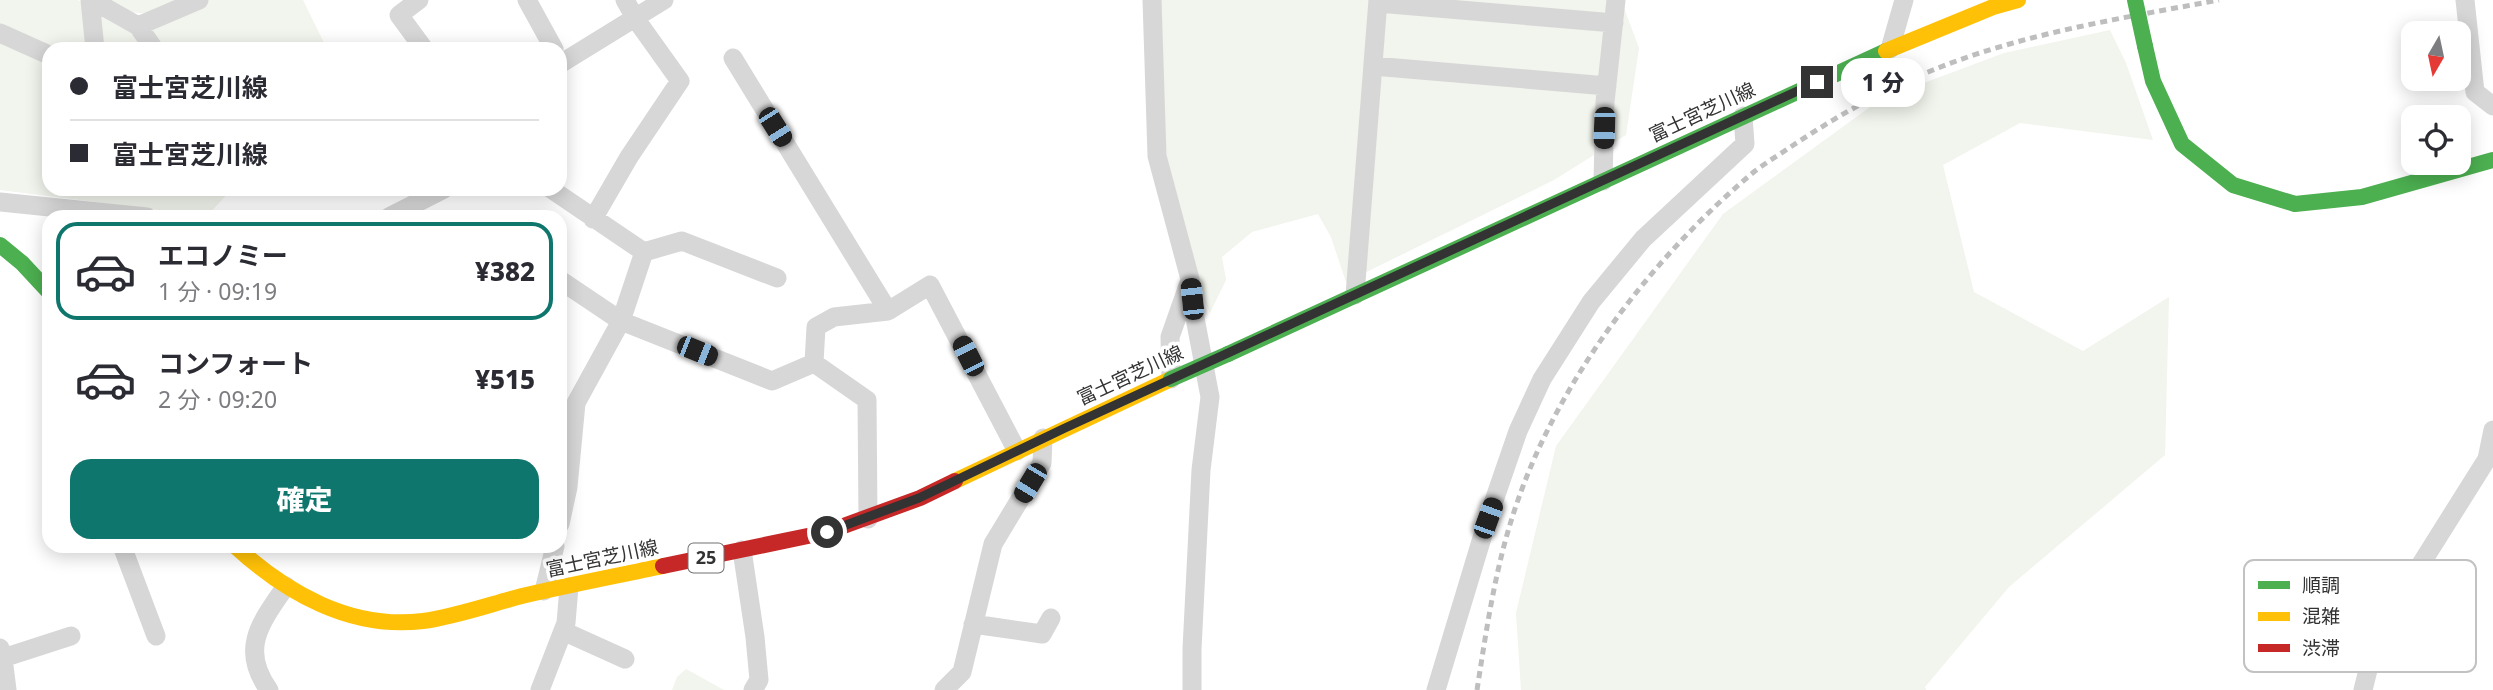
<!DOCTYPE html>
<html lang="ja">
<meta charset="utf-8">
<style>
body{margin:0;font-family:"Noto Sans","Noto Sans JP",sans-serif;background:#f7f7f7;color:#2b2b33;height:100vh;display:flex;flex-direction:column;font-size:26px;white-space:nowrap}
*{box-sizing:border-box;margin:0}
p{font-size:23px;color:#7c7c81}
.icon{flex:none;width:38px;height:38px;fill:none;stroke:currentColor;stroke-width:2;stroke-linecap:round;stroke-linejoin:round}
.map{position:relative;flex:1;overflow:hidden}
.sheet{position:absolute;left:42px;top:210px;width:525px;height:343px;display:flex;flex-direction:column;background:#fff;border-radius:21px;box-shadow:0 4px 18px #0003}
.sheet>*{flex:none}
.guide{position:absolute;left:42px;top:42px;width:525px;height:154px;border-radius:21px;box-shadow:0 4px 18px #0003;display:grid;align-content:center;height:154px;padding:0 28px;background:#fff}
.needle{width:46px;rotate:189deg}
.buttons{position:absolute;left:2401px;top:21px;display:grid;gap:14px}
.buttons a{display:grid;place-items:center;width:70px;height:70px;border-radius:14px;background:#fff;box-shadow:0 4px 18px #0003;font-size:35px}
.end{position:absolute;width:32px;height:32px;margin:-16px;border:9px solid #333;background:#fff;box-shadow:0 0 0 4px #fff}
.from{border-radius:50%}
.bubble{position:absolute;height:49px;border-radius:21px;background:#fff;box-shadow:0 4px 18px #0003;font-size:23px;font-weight:800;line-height:49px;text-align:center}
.car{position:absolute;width:21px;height:42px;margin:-21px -10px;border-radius:9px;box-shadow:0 0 5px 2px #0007;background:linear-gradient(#222 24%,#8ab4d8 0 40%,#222 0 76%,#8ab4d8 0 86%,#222 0)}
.guide b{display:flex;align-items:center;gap:24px;height:66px;font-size:26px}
.guide b+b{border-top:2px solid #e1e1e2}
.guide i{width:18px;height:18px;background:#2b2b33}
ul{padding:12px 0 0;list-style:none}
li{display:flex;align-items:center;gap:21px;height:98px;margin:0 14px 10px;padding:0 14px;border:4px solid transparent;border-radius:21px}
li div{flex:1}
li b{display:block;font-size:26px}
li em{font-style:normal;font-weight:800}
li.active{border-color:#0f766e}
li>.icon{width:63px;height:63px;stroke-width:1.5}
.button{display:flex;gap:14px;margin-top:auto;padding:14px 28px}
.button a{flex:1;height:80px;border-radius:21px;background:#0f766e;color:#fff;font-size:28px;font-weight:800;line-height:80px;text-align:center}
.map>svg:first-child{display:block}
</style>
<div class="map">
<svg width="2493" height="690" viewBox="0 0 2493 690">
<rect width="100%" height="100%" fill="#fff"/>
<path fill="#f1f5ed" d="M0,0h78l56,31 69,-31h100l24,49h-278v140h183l-25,27 -207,-26z
M99,0h88l-31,14 -44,-3z
M1155,0h466l18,48 -13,87 -72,45 -208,102 -15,-45 -13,-23 -66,18 -30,25 4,23 -16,33 -39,-82z
M2110,30l16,33 27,77 -133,-17 -77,42 31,127 109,59 86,-54 -4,158 -156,132 -84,100 1,3h-405l-5,-77 40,-167 167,-232 158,-115 123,-46z
M686,669l38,21h-52l5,-13z"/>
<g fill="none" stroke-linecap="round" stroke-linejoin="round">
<path stroke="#d7d7d7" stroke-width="19" d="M90,0l5,49
M92,0l46,26 16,23
M419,0l-20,15 25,34
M527,0l27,49
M1152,0l5,156 33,123 5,39 15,79 -9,73 -9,179v41
M2465,0l10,92 18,14
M1378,3l236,20
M138,26l61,-26
M0,33l49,22
M1890,49l14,-49
M733,58l155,253 42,-26 87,166
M560,64l104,-64
M1373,66l234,20
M1603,181l2,-79 11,-102
M551,189l93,63 -23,69 -45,82 -8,84 -8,37
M0,202l147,15
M389,217l55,-28
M593,219l36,-62 51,-76 -45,-63 -10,-18
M644,252l38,-11 95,37
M560,280l61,41 151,60 42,-18 53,37 1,119
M1355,295l23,-295
M814,363l2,-36 18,-10 54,-6
M1171,379l-1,-42 19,-54
M122,546l34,90
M742,550l13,87 4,43 -6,10
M544,591l11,-45
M973,624l69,10 9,-16
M563,631l62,28
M0,648l3,10 4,32
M3,658l68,-22
M269,690c-30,-41 -8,-68 17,-104
M540,690l26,-67 3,-36
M944,690l18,-18 31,-128 49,-81 1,-25
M1436,690l52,-172 30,-87 24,-52 49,-77 52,-63 102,-95 -2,-28
M2363,690l14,-56 110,-175 6,-29"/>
<path stroke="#4caf50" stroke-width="16" d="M2145,46l8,35 29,63 51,41 62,19 67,-7 131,-37
M0,245l22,18 27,29
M1228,354l658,-303"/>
<path stroke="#ffc107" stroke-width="16" d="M1886,51l107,-44 25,-7
M955,481l216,-102
M235,546c51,47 116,84 188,75 31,-4 68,-17 99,-25 47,-11 94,-20 141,-30"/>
<path stroke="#c62828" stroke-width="16" d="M663,566l164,-34 93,-34 35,-17"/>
<path stroke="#bebebe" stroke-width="5" stroke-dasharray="7 5" stroke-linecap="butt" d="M1477,690c10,-64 19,-128 41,-190 43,-124 137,-246 237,-329 12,-9 25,-17 37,-25 45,-30 91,-56 141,-76 91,-37 190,-52 286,-70"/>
<path stroke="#4caf50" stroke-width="16" d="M2135,0l10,46
M1171,379l57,-25"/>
</g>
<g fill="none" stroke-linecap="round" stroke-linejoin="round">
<path stroke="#333" stroke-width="9" d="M827,532l92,-34 146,-70 752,-346"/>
</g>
<g text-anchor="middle" stroke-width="7" stroke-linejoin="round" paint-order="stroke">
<rect fill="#fff" stroke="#707070" stroke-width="2" x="688.5" y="543.5" width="35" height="29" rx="5"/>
<g font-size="18" font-weight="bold" fill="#333">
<text x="706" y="564">25</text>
</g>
<g font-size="19" fill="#333" stroke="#fff">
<text transform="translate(1702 112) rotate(-25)" y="7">富士宮芝川線</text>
<text transform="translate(1130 375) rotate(-25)" y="7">富士宮芝川線</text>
<text transform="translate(602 558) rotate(-12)" y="7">富士宮芝川線</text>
</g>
</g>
<rect x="2244" y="560" width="232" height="112" rx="10" fill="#fff" stroke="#c2c2c2" stroke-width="2"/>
<rect x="2258" y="581" width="32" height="8" fill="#4caf50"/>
<rect x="2258" y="612" width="32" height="9" fill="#ffc107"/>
<rect x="2258" y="644" width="32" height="8" fill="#c62828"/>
<g font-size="19" fill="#333">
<text x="2302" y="592">順調</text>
<text x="2302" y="623">混雑</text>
<text x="2302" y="655">渋滞</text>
</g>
</svg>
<div class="buttons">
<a><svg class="needle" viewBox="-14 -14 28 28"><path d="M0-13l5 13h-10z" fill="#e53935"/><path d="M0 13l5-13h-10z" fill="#7c7c81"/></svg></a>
<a><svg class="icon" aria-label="locate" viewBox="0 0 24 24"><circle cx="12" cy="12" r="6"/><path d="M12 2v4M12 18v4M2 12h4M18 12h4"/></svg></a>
</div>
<i class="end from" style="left:827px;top:532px"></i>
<i class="end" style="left:1817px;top:82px"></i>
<div class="bubble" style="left:1841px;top:58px;width:84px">1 分</div>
<i class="car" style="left:775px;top:127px;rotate:148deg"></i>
<i class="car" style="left:1604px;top:128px;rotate:182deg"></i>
<i class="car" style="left:1192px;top:299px;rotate:354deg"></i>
<i class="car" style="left:697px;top:351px;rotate:112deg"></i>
<i class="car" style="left:968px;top:356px;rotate:333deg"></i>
<i class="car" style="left:1030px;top:483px;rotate:211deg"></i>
<i class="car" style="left:1488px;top:518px;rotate:20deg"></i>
<div class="guide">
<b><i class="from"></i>富士宮芝川線</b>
<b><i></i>富士宮芝川線</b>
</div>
<section class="sheet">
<ul>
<li class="active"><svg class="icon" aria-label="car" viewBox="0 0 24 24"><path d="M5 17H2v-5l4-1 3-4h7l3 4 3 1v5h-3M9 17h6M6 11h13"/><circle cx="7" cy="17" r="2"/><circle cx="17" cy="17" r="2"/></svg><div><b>エコノミー</b><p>1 分 · 09:19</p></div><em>¥382</em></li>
<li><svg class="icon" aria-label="car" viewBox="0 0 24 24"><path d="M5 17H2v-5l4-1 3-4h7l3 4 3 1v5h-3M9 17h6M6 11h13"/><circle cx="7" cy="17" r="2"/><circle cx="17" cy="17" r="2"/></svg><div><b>コンフォート</b><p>2 分 · 09:20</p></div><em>¥515</em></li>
</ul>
<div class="button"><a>確定</a></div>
</section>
</div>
